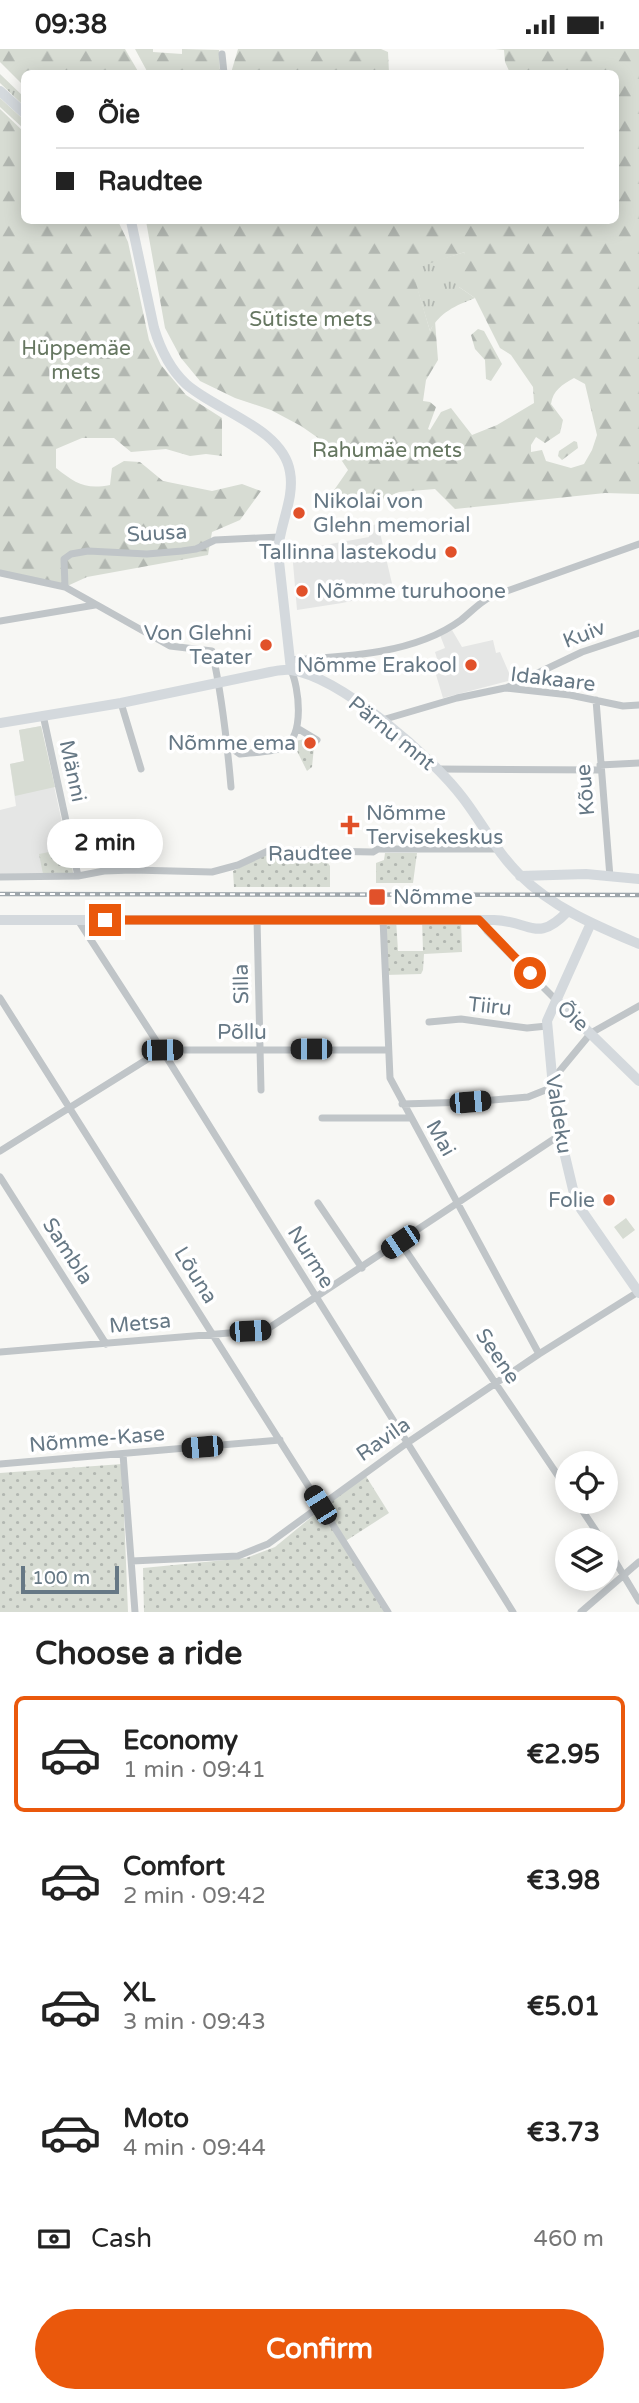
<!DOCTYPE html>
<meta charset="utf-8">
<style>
body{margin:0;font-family:"Varela Round",sans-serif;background:#f2f2f2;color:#222;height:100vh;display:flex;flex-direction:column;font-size:26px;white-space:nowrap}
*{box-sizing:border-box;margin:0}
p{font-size:23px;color:#767676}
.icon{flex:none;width:38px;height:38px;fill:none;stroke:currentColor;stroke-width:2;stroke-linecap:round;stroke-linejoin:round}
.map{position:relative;height:1563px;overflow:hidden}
.sheet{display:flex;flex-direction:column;background:#fff;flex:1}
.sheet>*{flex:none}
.guide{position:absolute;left:21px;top:21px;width:598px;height:154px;border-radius:10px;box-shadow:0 4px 18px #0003;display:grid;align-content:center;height:154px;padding:0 35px;background:#fff}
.fabs{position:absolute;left:555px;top:1402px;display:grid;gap:14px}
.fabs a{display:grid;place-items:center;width:63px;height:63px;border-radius:50%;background:#fff;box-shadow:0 4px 18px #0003;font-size:35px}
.scale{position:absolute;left:21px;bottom:18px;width:98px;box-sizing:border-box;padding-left:7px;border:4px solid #667885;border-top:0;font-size:19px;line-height:24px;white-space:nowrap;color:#667885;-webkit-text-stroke:5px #fff;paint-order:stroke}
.end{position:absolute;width:32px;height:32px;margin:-16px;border:9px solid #ea580c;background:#fff;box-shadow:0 0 0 4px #fff}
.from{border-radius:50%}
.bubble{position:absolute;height:49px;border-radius:24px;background:#fff;box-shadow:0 4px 18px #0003;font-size:23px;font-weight:700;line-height:49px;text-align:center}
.car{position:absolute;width:21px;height:42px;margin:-21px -10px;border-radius:9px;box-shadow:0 0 5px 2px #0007;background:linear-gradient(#222 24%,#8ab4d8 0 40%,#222 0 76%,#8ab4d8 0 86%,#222 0)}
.guide b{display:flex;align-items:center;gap:24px;height:66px;font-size:26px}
.guide b+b{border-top:2px solid #e0e0e0}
.guide i{width:18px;height:18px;background:#222}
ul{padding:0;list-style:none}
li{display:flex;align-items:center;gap:21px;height:116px;margin:0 14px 10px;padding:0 21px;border:4px solid transparent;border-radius:10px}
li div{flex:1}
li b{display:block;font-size:26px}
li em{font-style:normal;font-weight:700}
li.current{border-color:#ea580c}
li>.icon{width:63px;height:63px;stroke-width:1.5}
h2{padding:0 35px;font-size:32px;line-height:84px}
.pay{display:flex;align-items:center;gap:18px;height:77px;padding:0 35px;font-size:26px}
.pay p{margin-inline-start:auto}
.cta{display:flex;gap:14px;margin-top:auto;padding:14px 35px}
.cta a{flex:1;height:80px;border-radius:42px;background:#ea580c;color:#fff;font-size:28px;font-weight:700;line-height:80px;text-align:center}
.status{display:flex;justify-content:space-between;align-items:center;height:49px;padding:0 35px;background:#fff;direction:ltr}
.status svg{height:19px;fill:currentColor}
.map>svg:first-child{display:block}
</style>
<div class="status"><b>09:38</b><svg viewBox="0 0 49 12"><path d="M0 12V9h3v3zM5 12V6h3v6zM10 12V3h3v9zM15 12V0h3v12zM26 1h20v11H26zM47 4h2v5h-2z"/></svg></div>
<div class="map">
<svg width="639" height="1563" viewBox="0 0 639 1563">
<defs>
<pattern id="grass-tufts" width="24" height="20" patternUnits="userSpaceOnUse" patternTransform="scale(1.75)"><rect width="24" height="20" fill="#d7dcd3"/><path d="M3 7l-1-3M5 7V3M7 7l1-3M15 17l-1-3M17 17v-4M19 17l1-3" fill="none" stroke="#b2b7b1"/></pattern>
<pattern id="forest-firs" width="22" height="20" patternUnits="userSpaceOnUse" patternTransform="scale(1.75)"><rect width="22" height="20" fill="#d7dcd3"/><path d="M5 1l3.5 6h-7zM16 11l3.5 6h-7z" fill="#b2b7b1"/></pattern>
<pattern id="park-dots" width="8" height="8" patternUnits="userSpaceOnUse" patternTransform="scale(1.75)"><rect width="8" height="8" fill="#d7dcd3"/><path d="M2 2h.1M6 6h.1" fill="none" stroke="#b2b7b1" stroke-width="1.8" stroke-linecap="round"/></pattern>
</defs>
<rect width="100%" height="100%" fill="#f7f7f4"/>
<path fill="#e5e6e5" d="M378,475l16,68 -52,11 -45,7 -5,-59 77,-14 -1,-11z
M452,581l10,17 31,-7 3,13 4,-1 12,28 -69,18 -9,-30 4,-6 -3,-10 10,-4 -5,-13z
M41,677l32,147 -73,1v-64l16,-4 -6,-42 14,-3 -5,-31z"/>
<path fill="url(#grass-tufts)" d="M0,25l24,23v9l-24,-23z
M0,49l24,22v9l-24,-22z
M465,203l-6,35 16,11c-20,8 -35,14 -45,33l-19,-63z"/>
<path fill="url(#forest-firs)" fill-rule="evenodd" d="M0,0h125l14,24h-115v13l-24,-24z
M135,0h18v3l29,2v-5l37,1 1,23h-72z
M238,0h143l7,3 1,21h-158z
M495,0h144v445l-34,-1 -150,16 -20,-20 -36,3 -26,11 -38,5 -5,-12 18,-26 -14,-21 -33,-23 -30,-16 -36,-12 -35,-17 -19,-23 -16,-30 -19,-107h470v-148h-106l-5,-11 -1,-12zM465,203l-9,24 3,11 16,11 25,50 11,7 22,32 1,16 -37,22 -25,10 -21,-27 -10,4 -11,18 -2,-1 8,-22 -6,-5 -7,-1 3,-21 12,-20 -3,-39 -5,10 -18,-62zM574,329l11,6 12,51 -5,15 -8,14 -13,4 -25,-7 -4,-11 -11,2v-7l5,-8 9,6 15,-10 3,-13 -12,-16c2,-14 11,-19 23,-26z
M0,60l24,23v89h94l10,21 21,98 12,25 25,30 36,23v38l-16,-2 -16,2 -24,-7 -35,3 -17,-14h-32l-26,11v19c19,15 29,22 54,17l2,-17 12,-7 16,1 23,19 49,10 30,-7 19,7 -21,29 -28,12 -4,23 -121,22 -22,10 -65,-14z
M478,280l6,2 18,33 -11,17 -5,-2 -1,-19 -10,-11 -4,-14z
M574,392l3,1 1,6 -16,12 -4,-4 1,-5z"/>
<path fill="url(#park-dots)" d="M308,689l3,2 3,7 -2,20 -5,4 -12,-24 1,-6z
M69,799l4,25 -30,1 -4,-20z
M320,803l10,14v21h-96l-1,-16 32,-16z
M385,804h32l-4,30h-37v-20l8,-3z
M383,870h13l2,32h25l-1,-32h39l1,33 -38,2 -1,16 -2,4 -36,1z
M122,1415l6,148h-128v-139z
M364,1424l25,40 -45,29 -25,-37z
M320,1461l67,102h-243l-1,-44 103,-10 29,-11z"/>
<path fill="#d7dcd3" d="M41,677l14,61 -40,9 -5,-32 14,-3 -5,-31z
M626,1169l9,12 -12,9 -9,-12z"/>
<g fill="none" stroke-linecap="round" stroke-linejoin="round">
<path stroke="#c0c5c8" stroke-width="7" d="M222,5l2,19
M0,524l65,14 105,59 42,5c10,44 15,90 19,136
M65,538l-1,-28 7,-5 17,-3 59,3 35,-3 14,-2 19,-9 64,-3
M0,572l95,-16
M289,611c56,-3 126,-6 172,-40 10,-8 18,-17 29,-23l149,-53
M506,639l76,-36 57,-19
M596,651l14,177
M121,654l20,66
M43,666l35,161
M382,671l75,-22 48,-10 65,7 53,11 16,-1
M297,679l20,12
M227,696l13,9c13,-2 33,-1 44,-7 21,-12 15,-59 7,-77
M600,716l39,-2
M437,720l163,1
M0,828l78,-1 26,-5 28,-1 80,2 26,-7 32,-15 103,2 5,-3h120
M257,870l4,171
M383,870l7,159 149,276
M78,871l84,130 351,562
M479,871l8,11 69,69
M0,949l388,614
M429,973l32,-3 66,9 20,-2
M553,1030l38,-46 48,-27
M402,1055l68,-2 58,-5 25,-10
M322,1069h88
M0,1102l162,-101h225
M0,1128l106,167
M318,1154l44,65
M400,1193l167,247
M0,1303l266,-22 294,-195
M123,1405l12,158
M0,1415l280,-24
M576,1452l26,39
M606,1497l33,55
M132,1512l106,-5 30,-12 139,-101 132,-89 99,-62
M581,1563l58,-50"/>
<path stroke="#d4d9dd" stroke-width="10" d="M0,42l24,22
M131,172l23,107c6,20 16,41 32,56 30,27 97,44 104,88 5,27 -11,53 -12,80l13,118
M0,674l121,-20 149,-31c6,-1 14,-3 21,-2 50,7 142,88 172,128 20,26 34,55 57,77 33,33 77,51 119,69
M520,827l66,-2 53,5
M0,871h494c37,1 43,24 74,-9
M591,874l-44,98 6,66 7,48 16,67 63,91
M556,951l83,81"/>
<defs>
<path id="rail" d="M0,845l639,1"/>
</defs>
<use href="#rail" stroke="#9fa7ac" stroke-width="4.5"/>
<use href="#rail" stroke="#fff" stroke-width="2" stroke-dasharray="5" stroke-linecap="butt"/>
</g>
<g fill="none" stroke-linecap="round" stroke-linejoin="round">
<path stroke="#ea580c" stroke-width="9" d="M105,871h374l51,53"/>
</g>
<g fill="#e1512a" stroke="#fff" stroke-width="2.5">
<circle cx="299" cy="464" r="7"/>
<circle cx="451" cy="503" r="7"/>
<circle cx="302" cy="542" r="7"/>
<circle cx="266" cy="596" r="7"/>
<circle cx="471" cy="616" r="7"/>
<circle cx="310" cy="694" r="7"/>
<path d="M346.5 765.5h7v7h7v7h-7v7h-7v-7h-7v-7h7z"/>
<rect x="368" y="839" width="18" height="18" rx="3.5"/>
<circle cx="609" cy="1151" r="7"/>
</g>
<g text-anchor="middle" stroke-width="7" stroke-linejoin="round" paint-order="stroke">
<g font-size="21" fill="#667761" stroke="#fff">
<text x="311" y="277">Sütiste mets</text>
<text x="76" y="306">Hüppemäe<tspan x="76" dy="24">mets</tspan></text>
<text x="387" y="408">Rahumäe mets</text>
</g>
<g font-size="21" fill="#667885" stroke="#fff" text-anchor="end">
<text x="313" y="459" text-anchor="start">Nikolai von<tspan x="313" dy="24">Glehn memorial</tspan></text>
<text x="437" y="510">Tallinna lastekodu</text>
<text x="316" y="549" text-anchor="start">Nõmme turuhoone</text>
<text x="252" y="591">Von Glehni<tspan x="252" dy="24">Teater</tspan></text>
<text x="457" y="623">Nõmme Erakool</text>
<text x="296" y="701">Nõmme ema</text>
<text x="366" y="771" text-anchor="start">Nõmme<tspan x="366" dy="24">Tervisekeskus</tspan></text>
<text x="393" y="855" text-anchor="start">Nõmme</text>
<text x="595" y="1158">Folie</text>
</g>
<g font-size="21" fill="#667885" stroke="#fff">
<text transform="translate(157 484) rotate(-3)" y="7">Suusa</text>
<text transform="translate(584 585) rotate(-21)" y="7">Kuiv</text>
<text transform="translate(553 630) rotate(7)" y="7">Idakaare</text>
<text transform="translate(392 684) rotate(39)" y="7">Pärnu mnt</text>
<text transform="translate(73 722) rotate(78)" y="7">Männi</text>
<text transform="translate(585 741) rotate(-95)" y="7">Kõue</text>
<text transform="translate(310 804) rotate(-1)" y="7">Raudtee</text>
<text transform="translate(241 935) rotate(-91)" y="7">Silla</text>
<text transform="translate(490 957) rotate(6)" y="7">Tiiru</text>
<text transform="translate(573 967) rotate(43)" y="7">Õie</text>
<text x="242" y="990">Põllu</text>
<text transform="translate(559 1065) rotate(81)" y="7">Valdeku</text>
<text transform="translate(441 1089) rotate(61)" y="7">Mai</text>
<text transform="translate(68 1202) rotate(57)" y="7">Sambla</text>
<text transform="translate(311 1208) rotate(58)" y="7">Nurme</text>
<text transform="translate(196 1226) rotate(58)" y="7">Lõuna</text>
<text transform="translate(140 1274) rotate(-5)" y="7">Metsa</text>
<text transform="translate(498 1307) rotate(56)" y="7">Seene</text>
<text transform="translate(97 1390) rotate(-5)" y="7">Nõmme-Kase</text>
<text transform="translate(383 1390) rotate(-35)" y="7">Ravila</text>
</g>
</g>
</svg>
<div class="fabs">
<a><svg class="icon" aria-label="locate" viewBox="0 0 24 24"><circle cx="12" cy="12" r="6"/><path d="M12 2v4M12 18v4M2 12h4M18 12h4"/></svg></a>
<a><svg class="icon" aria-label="layers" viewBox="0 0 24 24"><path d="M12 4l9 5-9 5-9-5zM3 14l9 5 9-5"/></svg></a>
</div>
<div class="scale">100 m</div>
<i class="end from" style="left:530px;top:924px"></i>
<i class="end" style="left:105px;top:871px"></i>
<div class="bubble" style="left:47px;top:770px;width:116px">2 min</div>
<i class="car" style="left:311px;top:1000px;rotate:270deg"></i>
<i class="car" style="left:162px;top:1001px;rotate:89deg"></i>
<i class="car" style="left:470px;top:1053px;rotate:85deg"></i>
<i class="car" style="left:400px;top:1193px;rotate:236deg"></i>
<i class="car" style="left:250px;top:1282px;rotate:87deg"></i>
<i class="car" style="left:202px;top:1398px;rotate:265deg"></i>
<i class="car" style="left:320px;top:1456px;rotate:328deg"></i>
<div class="guide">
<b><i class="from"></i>Õie</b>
<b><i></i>Raudtee</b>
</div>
</div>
<section class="sheet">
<h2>Choose a ride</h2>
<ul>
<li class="current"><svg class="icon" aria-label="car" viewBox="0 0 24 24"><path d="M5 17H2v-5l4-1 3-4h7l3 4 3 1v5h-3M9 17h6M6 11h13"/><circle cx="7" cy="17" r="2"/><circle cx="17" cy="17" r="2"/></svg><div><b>Economy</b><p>1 min · 09:41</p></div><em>€2.95</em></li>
<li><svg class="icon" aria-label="car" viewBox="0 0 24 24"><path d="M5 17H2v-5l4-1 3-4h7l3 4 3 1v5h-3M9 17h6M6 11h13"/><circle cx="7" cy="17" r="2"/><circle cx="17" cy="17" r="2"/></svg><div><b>Comfort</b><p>2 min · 09:42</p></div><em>€3.98</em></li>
<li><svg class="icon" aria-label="car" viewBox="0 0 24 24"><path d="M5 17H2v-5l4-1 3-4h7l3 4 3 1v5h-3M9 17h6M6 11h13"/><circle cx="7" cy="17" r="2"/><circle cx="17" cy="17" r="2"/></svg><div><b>XL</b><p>3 min · 09:43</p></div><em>€5.01</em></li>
<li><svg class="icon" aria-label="car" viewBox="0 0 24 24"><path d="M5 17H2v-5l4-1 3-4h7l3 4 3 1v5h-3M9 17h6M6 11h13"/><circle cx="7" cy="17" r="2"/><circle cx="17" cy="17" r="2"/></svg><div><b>Moto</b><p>4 min · 09:44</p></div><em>€3.73</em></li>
</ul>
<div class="pay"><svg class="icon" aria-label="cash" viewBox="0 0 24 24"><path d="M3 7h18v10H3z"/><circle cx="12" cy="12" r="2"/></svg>Cash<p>460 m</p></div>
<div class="cta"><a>Confirm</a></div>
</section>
